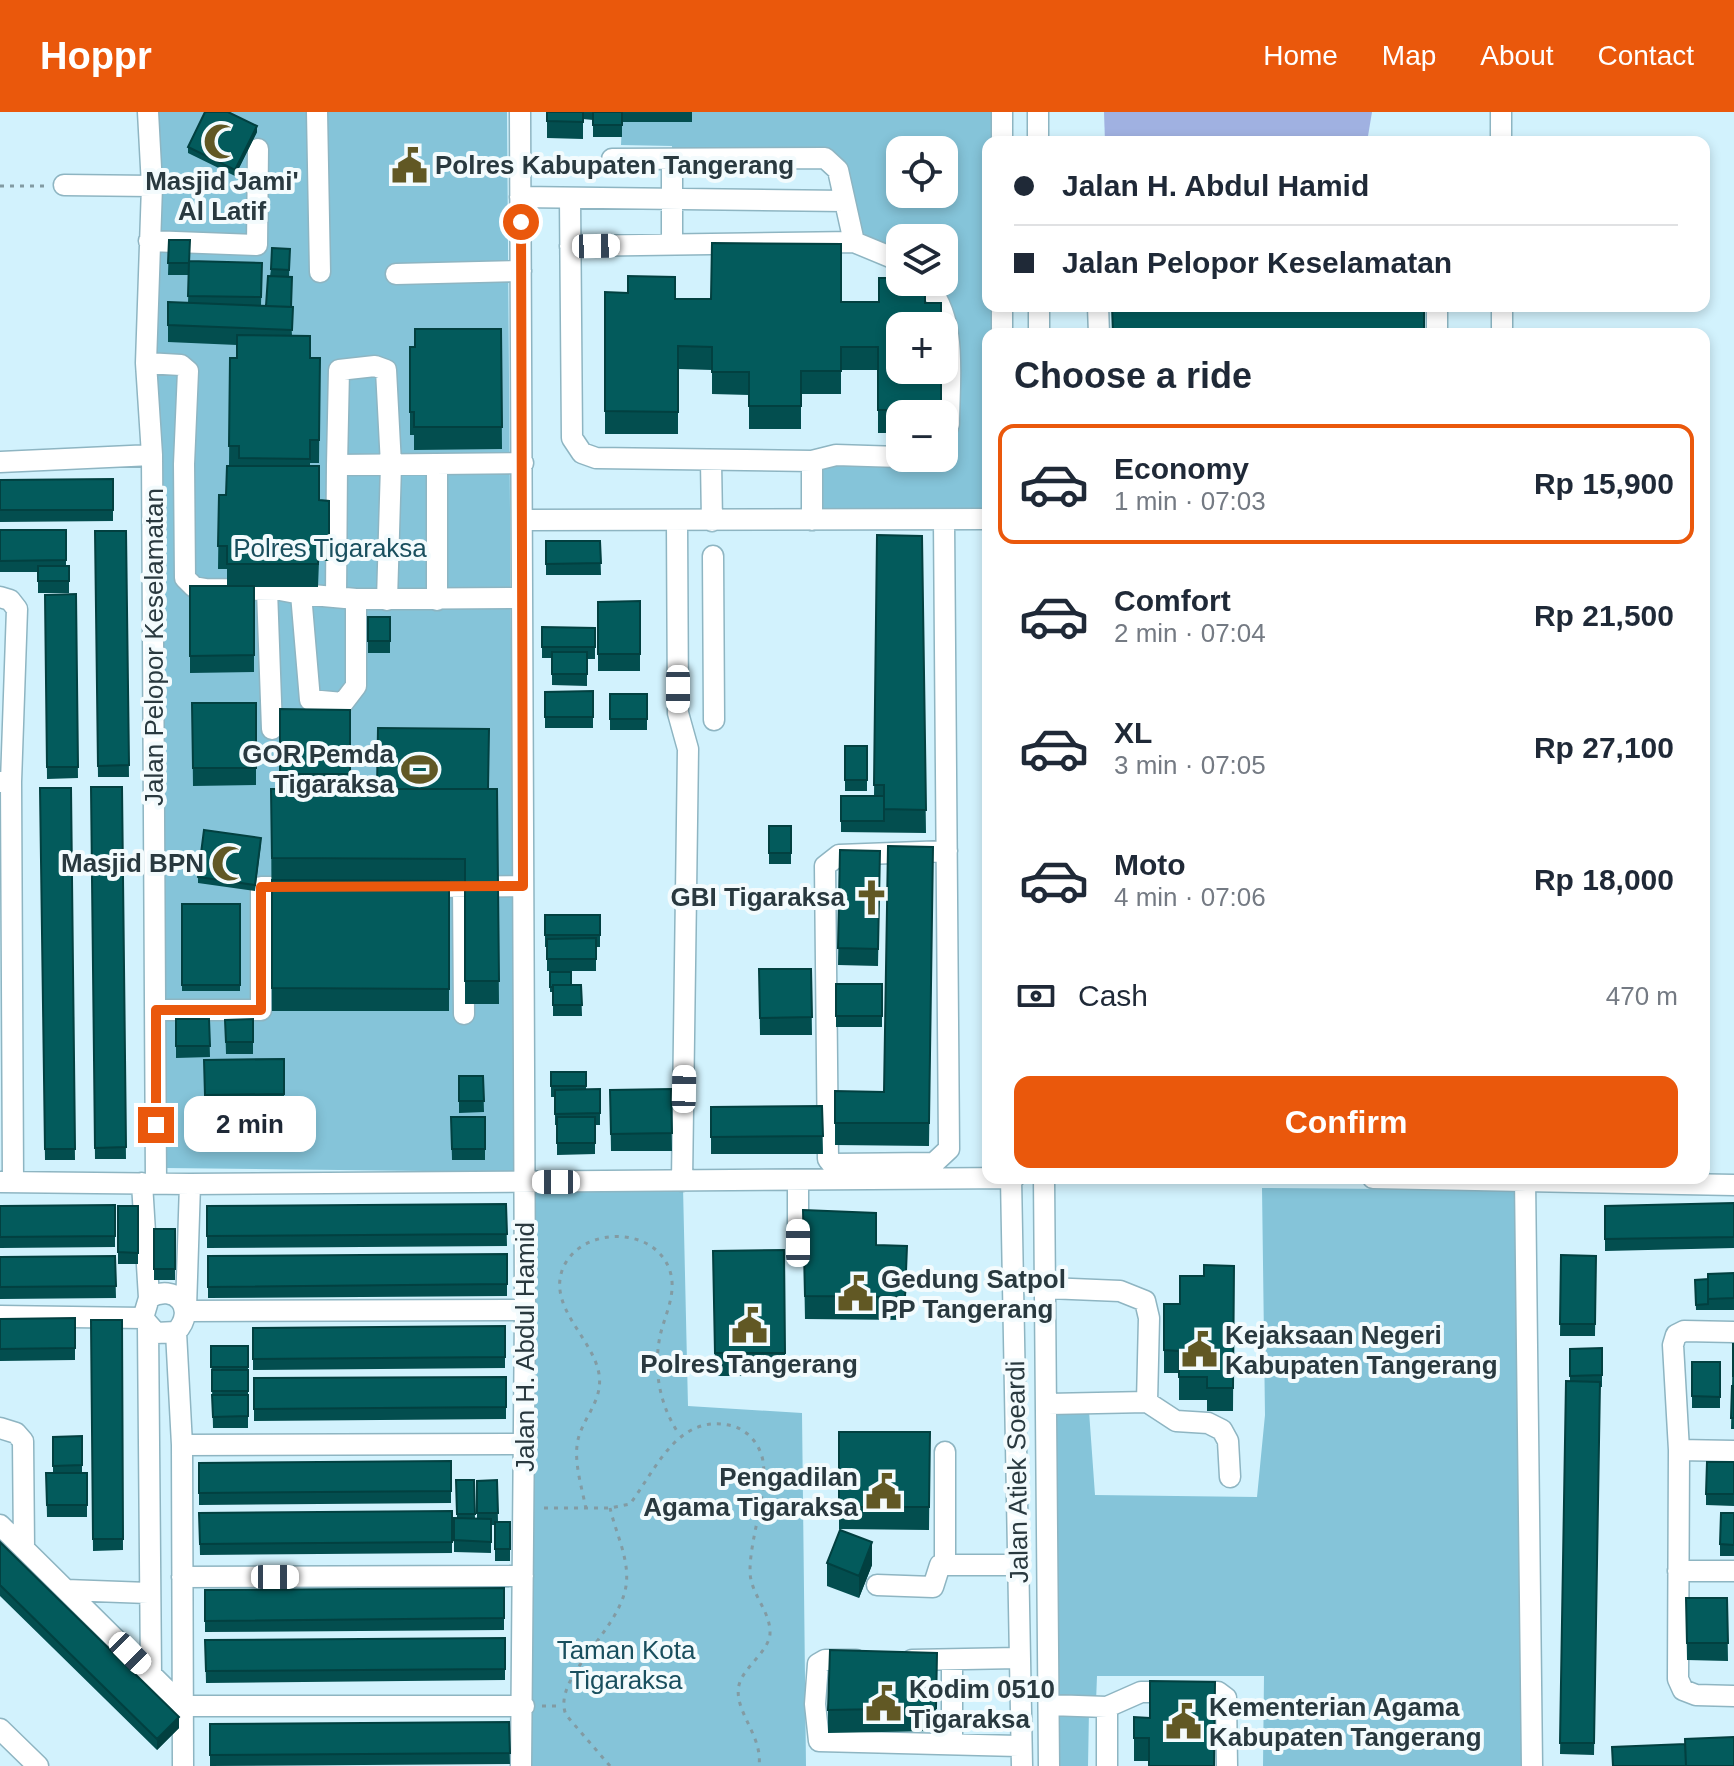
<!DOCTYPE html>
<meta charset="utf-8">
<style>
body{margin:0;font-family:Helvetica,sans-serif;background:#f2f2f3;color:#1f2937;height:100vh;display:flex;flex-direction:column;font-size:30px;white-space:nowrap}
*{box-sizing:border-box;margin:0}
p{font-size:26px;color:#747a83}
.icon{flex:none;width:44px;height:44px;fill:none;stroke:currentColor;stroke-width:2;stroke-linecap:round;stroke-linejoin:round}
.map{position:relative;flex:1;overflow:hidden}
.details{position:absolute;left:982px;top:216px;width:728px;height:856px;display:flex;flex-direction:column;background:#fff;border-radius:16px;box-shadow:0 4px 12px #0003}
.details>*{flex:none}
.banner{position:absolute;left:982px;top:24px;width:728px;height:176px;border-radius:16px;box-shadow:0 4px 12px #0003;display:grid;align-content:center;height:176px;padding:0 32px;background:#fff}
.tools{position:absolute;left:886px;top:24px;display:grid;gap:16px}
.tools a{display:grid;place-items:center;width:72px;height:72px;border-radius:16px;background:#fff;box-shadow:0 4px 12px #0003;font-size:40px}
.end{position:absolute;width:36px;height:36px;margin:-18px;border:10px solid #ea580c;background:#fff;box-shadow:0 0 0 4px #fff}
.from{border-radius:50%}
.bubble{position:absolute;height:56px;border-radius:16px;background:#fff;box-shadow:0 4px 12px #0003;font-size:26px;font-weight:700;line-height:56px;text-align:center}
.car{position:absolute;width:24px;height:48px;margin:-24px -12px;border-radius:10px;box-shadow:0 0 6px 2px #0007;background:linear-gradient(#fff 24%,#345 0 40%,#fff 0 76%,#345 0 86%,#fff 0)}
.banner b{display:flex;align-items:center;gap:28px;height:76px;font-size:30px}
.banner b+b{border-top:2px solid #e0e1e3}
.banner i{width:20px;height:20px;background:#1f2937}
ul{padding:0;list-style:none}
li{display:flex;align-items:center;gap:24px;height:120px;margin:0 16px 12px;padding:0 16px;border:4px solid transparent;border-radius:16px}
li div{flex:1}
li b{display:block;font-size:30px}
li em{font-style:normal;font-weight:700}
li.current{border-color:#ea580c}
li>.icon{width:72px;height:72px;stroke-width:1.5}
h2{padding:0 32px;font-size:36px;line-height:96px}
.pay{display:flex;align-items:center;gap:20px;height:88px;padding:0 32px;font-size:30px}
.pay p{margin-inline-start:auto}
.action{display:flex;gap:16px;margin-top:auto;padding:16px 32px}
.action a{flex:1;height:92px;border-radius:16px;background:#ea580c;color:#fff;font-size:32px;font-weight:700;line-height:92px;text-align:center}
header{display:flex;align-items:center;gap:48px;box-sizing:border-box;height:112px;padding:0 40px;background:#ea580c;color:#fff}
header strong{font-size:38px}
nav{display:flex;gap:44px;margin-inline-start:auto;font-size:28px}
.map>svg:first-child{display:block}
</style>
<header>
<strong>Hoppr</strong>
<nav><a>Home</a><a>Map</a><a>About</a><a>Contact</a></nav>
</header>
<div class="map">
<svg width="1734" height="1654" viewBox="0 0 1734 1654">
<rect width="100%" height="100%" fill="#d2f2fd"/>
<path fill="#85c4d9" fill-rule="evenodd" d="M148,0h359l8,1060 -350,-4z
M692,0h310v30h-14v164h14v28h-14v185l-176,1v-59l132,-3 5,-125 -25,-51h20v-44h-44v23l-46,-19 -20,-78 -162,-5v-13l-51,-1 1,-23h70zM900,38h44v44h-44z
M526,1075h157l5,219 114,7 4,353h-281z
M1262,1076l257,2 11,576h-267l1,-90h-167l-1,26 -46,-1 1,-291 38,1 6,84 162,2 8,-82z
M1051,1597l38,1 -1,56h-36z"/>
<path fill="#a0b1e1" d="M1104,0h268l-4,24 -5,6h-258z"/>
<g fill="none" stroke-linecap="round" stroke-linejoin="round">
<defs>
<path id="minor" d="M148,0l4,74 -6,177 6,92 4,728
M317,0l3,160
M520,0l5,1198 -4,456
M1038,0v30
M1501,0v30
M1002,30v-30
M612,47l213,-1 13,12 16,72
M672,47v86
M64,73l88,1
M520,85l324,4
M570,87l2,239 10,15 14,5 216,3v59
M149,129l108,4 1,-96
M570,134l284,-4 46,19
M396,162l125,-3
M924,170c35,34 25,97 25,142l-5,13
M1039,194v28
M1098,194l1,28
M1437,194v28
M1502,194v28
M1002,222v-28
M146,251l35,2 7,6 -4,93 1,114 9,9 12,2 74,1 21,4
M929,346h8
M711,349l1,60
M812,349l24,-6 64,2
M0,350l152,-7
M337,353l2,-95 36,-4 11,4 5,95 -4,135
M523,408l465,-1
M944,409l5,628 -15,14 -102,1 -4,-5 -3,-293 14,-11 108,-4
M677,410l1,191 10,36 -6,432
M713,444l1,164
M267,478l5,139
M336,484l1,-131 186,-2
M0,485l10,3 7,9 -6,173h-11
M356,487v87l-13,17 -33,-3 -9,-106 55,5 166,-1
M437,488v-136
M11,670l2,400
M423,775l100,-1
M463,775l1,127
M156,898h105v-123h38
M1011,1066l11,588
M1044,1066l5,588
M1373,1066l361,7
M1525,1066l7,588
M0,1070l190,2 824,-6
M142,1071l7,115
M798,1131v-62
M1048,1176l72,3 25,10 4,17 -2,84 -99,2
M186,1196l4,-124
M186,1199l339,-1
M0,1204l143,2
M148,1215l3,347
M176,1220l-20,1 -13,-15 6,-20c26,-16 49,11 27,34l6,113 1,321
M1734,1220l-50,-1 -8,4 -3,10 6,105 -1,229 5,11 13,5 38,1
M1147,1290l29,19 32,2 14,7 6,11 2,36
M0,1316l16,5 7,8 1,107
M182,1333l343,-1
M1679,1338l55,1
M945,1340v113
M0,1413l183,181h341
M1678,1459h56
M182,1465l341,-1
M877,1473l56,2 7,-22h78
M66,1478l82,3
M856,1548h-31l-7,4 -3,40 4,37 202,5
M912,1548l108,-2
M952,1548v84
M1049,1593l58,2 34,-15h77l8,6 1,68
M1107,1595v59
M0,1617l38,37"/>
</defs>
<use href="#minor" stroke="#8eb5c2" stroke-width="23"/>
<path stroke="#829ba3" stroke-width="3" stroke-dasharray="4 6" stroke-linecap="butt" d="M0,74h44
M544,1396h66l20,-4c27,-36 48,-92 103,-78 16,5 27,19 30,35 5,32 -13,76 -13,110 0,23 21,40 20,63 -2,19 -26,32 -31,51 -6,26 24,50 20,81
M586,1397c-4,-22 -14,-51 -7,-73 7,-22 24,-37 20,-62 -6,-36 -52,-67 -36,-106 18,-42 92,-43 107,3 7,23 -5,43 -10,65 -7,35 0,70 19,98
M542,1594h20
M610,1654l-44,-51c-15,-37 53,-83 60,-129 4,-26 -10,-52 -16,-78"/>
<use href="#minor" stroke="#fff" stroke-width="20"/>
</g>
<path fill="#034e4f" d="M547,0h145v10h-70v-2v17h-29v-17l-10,-1v20l-36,-1z
M257,20l-22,44 -47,-23v-6z
M169,128l20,21 73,2 -1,43h5l5,-37 19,-20 -1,28 3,59 18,22h10l-1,105h-9v3l9,34 10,1v60h-10l-1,26h-64v85l-64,1v-87h37v-17h-9l1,-74h7l3,-29 1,-108h7v-13l-69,-3v-40l20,1 1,-28h-21z
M605,180l70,7 166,3 84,1 16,67v44h-41v19h-22v-63h-37v24h-40v35h-52v-34l-37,-1v-24l-34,-1v65h-73z
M501,217l1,120 -88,1v-15h-4v-88h5z
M113,367v42l-113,1v-42z
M0,418h66v36h3v27h-31v-21h-38z
M95,419h31l3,246h-31z
M877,423l45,1 4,297 -85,-1v-36h33z
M546,429h54l1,34h-55z
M76,482l2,184 -31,1 -2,-184z
M640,489v70h-42v-69z
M368,505h22v36h-22z
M595,516v31h-8v27l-35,-1v-27h-10v-11z
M593,579v37h-48v-36z
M610,582h37v36h-37z
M192,591h64v82l-63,1z
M280,597l70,1v79h147l2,215h-34v-122h-16v129h-177l-1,-222h9z
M845,634h22v45h-22z
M91,675h31l4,372h-31z
M40,676h31l4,372h-30z
M769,714h22v38h-22z
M261,732l-6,47 -57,-8v-6z
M933,735l-4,299 -94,-1v-54l49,1z
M840,738l40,1 -2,115 -40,-1z
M182,792h58v87h-58z
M545,803h55v32h-4v24h-49v-24h-2z
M759,857h52l1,66h-52z
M550,860l21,13h10l1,31h-29v-24h-3z
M836,872h46v43h-46z
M176,907h33l1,38 -34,1z
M253,907v35h-27l-1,-34z
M284,947v52l-79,1 -1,-52z
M551,960h35v17h14v36h-5v29l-38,1v-30h-2v-28h-4z
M459,964h24l1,36 -25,1z
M671,977l1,62h-61l-1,-61z
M822,994l1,48h-112v-47z
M451,1005h34v43h-33z
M1734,1091v45l-129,3v-45z
M506,1092l1,42 -300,2v-42z
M115,1093v42l-115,1v-42z
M118,1094h20v58h-20z
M803,1098l73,35 31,24 -2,51 -100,-1z
M154,1117h21v51h-21z
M713,1139l72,102v23h-70z
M507,1142v42l-299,2v-42z
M1561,1143l35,1 -1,80h-35z
M115,1144l1,42 -116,1v-42z
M1234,1154l-1,145h-26v-11h-28v-27h-15v-69h16l24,-28z
M1734,1161v37h-38l-1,-30 13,-1z
M75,1206v42l-75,1v-42z
M91,1208h31l1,230 -30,1z
M505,1214v42l-252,2v-42z
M1733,1232h1v85h-3z
M211,1234h37v82h-35z
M1602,1236v39h-2l-6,368 -34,-1 6,-373h4v-32z
M1692,1250h28v46h-28z
M506,1265v42l-252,2v-43z
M839,1320h91l-1,98 -90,-1z
M82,1324v37h5v44h-40l-1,-44h7v-36z
M451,1349v42l-252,2v-42z
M1734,1350v44l-28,-1v-11z
M456,1368h18l1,39h2v-38l20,-1 1,42h12v39h-15v-36h-4v28l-37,-1v-34h3z
M452,1399v42l-252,2 -1,-42z
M1734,1401v43h-14v-12z
M0,1430l179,186 -22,22 -157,-154z
M827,1451l45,2 -13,33 -32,-12z
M504,1476v42l-299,2v-42z
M1686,1486h41l1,63 -41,-1z
M505,1526v42l-299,3 -1,-43z
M937,1541l-1,78 -108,2v-23z
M1134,1605l16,1 -1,43h-15z
M509,1610l1,42 -300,2v-42z"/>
<path fill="#024040" d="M257,14v6l-22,44v-6z
M907,1134v23l-2,51v-23z
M872,1430v23l-13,33v-22z
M179,1605v11l-22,22v-11z"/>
<path fill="#035b5c" stroke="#024040" stroke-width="2" d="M205,0h23l29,14 -22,44 -47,-23z
M547,0h36v10l-36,-1z
M593,0h29v13h-29z
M169,128h21l-1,23h-21z
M712,131l129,1v58h38v-24h21v4h25v21h16v23h-41v44h41v40h-63v-63h-37v24h-40v35h-52v-34h-37v-25l-34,-1v66l-73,-1v-119l23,1v-17l47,1v22h36z
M272,136l18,1 -1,21 -18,-1z
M189,149l73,2 -1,34 -73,-1z
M268,164l24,1 -1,30 -25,-1z
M168,190l125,5 -1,23 -124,-5z
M1112,194h312v28h-311z
M415,217h86l1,98h-88v-15h-4v-65h5z
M237,223l73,1v22h10l-1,82h-9v19l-71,-1v-12h-10l1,-88h7z
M227,354h92v34l10,1v37h-10l-1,26h-91v-18h-9l1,-51h7z
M113,367v31h-113v-30z
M0,418h66v30l-66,1z
M95,419h31l3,234 -31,1z
M877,423l45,1 4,274 -42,-1v-24h-10z
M546,429h54l1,22 -55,1z
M38,454h31v15h-31z
M190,474h64v69l-64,1z
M76,482l2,173h-31l-2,-172z
M640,489v53h-42v-52z
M368,505h22v24h-22z
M542,515l53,1v19h-53z
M552,540h35v22h-35z
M593,579v26h-48v-25z
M610,582h37v25h-37z
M192,591h64v65h-63z
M280,597l70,1v64h-70z
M378,616l111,1 -1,60h-111z
M845,634h22v34h-22z
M91,675h31l4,360 -31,1z
M40,676h31l4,361h-30z
M271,677h226l2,192h-34v-122l-193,-1z
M841,684h43v25h-43z
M769,714h22v27h-22z
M204,718l57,8 -6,47 -57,-8z
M888,734l45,1 -4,276h-94v-32l49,1z
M840,738l40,1 -2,98 -40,-1z
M272,768l177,1v108l-177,-1z
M182,792h58v81h-58z
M545,803h55v20h-55z
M596,826v21h-49v-20z
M759,857h52l1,48 -52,1z
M550,860h21v13h-18v2h-3z
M836,872h46v32h-46z
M553,873h28l1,20h-29z
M176,907h33l1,27h-34z
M253,907v23h-27l-1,-22z
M284,947v35l-79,1 -1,-35z
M551,960h35v14h-35z
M459,964h24l1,25h-25z
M600,977v24l-45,1v-24z
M671,977l1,44 -61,1 -1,-44z
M822,994l1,30 -112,1v-30z
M451,1005h34v32h-33z
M557,1005h38v26h-38z
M1734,1091v34l-129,2v-33z
M506,1092l1,30 -300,2v-30z
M115,1093v31l-115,1v-31z
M118,1094h20v47l-20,-1z
M803,1098l73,3v32l31,1 -2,51 -100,-1z
M154,1117h21v40h-21z
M784,1138l1,103h-70l-2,-102z
M507,1142v30l-299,3v-31z
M1561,1143l35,1 -1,68h-35z
M115,1144l1,30 -116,1v-30z
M1204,1153l30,1 -1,122h-26v-11h-28v-26l-15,-1v-46h16v-28h24z
M1734,1161v25l-26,1v-25z
M1708,1167v25l-12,1 -1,-25z
M75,1206v30l-75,1v-30z
M91,1208h31l1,219h-30z
M505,1214v31l-252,2v-31z
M1733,1232h1v32h-1z
M211,1234h37v21h-37z
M1602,1236v27l-32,1v-27z
M1692,1250h28v35l-28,-1z
M212,1258h36v21h-36z
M506,1265v30l-252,2v-31z
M1566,1269l34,1 -6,361h-34z
M1732,1274h2v32h-3z
M212,1283h36v21l-35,1z
M839,1320h91l-1,75h-90z
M82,1324v29l-29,1v-29z
M451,1349v30l-252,2v-30z
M1707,1350h27v32h-28z
M46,1361h41v32h-40z
M456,1368h18l1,34h-18z
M497,1368l1,33h-21v-32z
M452,1399v31l-252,2 -1,-31z
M1721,1401h13v32l-14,-1z
M454,1406l37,1v23l-37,-2z
M495,1410h15v27h-15z
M840,1418l32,12 -13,34 -32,-13z
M0,1430l179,175 -22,22 -157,-154z
M504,1476v30l-299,3v-31z
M1686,1486h41l1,45h-41z
M505,1526v31l-299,2 -1,-31z
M830,1538l107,3 -1,55 -108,2z
M1150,1569l65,1 -1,84h-65v-28h-15v-21l16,1z
M509,1610l1,31 -300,2v-31z
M1734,1625v29h-48l-1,-27z
M1685,1632l1,22h-73l-1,-19z"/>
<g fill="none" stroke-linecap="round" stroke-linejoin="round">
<path stroke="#ea580c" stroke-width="10" d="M156,1013v-115h105v-123l262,-1 -2,-664"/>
</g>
<defs>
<symbol id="mosque-bare" viewBox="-9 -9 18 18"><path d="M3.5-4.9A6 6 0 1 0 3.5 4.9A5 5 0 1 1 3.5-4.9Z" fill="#615824" stroke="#f3fbfd" stroke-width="2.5" paint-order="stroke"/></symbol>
<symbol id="civic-bare" viewBox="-9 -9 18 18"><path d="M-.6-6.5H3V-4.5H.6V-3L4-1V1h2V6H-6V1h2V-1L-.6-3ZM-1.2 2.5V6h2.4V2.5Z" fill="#615824" stroke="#f3fbfd" stroke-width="2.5" paint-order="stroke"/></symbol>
<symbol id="stadium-bare" viewBox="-9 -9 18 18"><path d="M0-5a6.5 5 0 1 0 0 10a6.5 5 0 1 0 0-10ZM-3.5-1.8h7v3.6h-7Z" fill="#615824" stroke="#f3fbfd" stroke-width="2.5" paint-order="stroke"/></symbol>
<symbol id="church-bare" viewBox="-9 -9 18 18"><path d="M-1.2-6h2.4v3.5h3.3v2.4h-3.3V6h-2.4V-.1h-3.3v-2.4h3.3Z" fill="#615824" stroke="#f3fbfd" stroke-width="2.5" paint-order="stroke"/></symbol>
</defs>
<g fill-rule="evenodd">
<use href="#mosque-bare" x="196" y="4" width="51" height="51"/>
<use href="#civic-bare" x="384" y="28" width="51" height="51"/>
<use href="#stadium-bare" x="394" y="632" width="51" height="51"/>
<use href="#mosque-bare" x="204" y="726" width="51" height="51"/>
<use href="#church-bare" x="846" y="760" width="51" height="51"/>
<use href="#civic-bare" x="830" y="1156" width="51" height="51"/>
<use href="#civic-bare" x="724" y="1188" width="51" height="51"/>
<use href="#civic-bare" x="1174" y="1212" width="51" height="51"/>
<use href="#civic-bare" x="858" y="1354" width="51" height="51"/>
<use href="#civic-bare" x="858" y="1566" width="51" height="51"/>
<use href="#civic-bare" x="1158" y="1584" width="51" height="51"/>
</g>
<g text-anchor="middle" stroke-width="8" stroke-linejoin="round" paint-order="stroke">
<g font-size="26" font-weight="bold" fill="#29393f" stroke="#f3fbfd" text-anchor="start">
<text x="435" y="62">Polres Kabupaten Tangerang</text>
<text x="222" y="78" text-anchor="middle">Masjid Jami'<tspan x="222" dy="30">Al Latif</tspan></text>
<text x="394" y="651" text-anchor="end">GOR Pemda<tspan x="394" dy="30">Tigaraksa</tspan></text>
<text x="204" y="760" text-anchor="end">Masjid BPN</text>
<text x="845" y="794" text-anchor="end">GBI Tigaraksa</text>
<text x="881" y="1176">Gedung Satpol<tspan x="881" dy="30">PP Tangerang</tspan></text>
<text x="1225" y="1232">Kejaksaan Negeri<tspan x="1225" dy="30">Kabupaten Tangerang</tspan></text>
<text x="749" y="1261" text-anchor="middle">Polres Tangerang</text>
<text x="858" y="1374" text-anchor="end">Pengadilan<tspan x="858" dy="30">Agama Tigaraksa</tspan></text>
<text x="909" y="1586">Kodim 0510<tspan x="909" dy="30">Tigaraksa</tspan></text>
<text x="1209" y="1604">Kementerian Agama<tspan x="1209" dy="30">Kabupaten Tangerang</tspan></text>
</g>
<g font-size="26" fill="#194f5e" stroke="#f3fbfd">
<text x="330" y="445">Polres Tigaraksa</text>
<text x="626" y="1547">Taman Kota<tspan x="626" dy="30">Tigaraksa</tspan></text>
</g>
<g font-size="26" fill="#29393f" stroke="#f3fbfd">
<text transform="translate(154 535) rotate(-90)" y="9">Jalan Pelopor Keselamatan</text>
<text transform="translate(525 1235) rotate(-90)" y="9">Jalan H. Abdul Hamid</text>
<text transform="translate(1017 1360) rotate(-91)" y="9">Jalan Atiek Soeardi</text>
</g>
</g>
</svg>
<div class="tools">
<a><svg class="icon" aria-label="locate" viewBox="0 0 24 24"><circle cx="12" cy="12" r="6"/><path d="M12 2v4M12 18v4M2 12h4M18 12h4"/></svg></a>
<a><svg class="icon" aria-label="layers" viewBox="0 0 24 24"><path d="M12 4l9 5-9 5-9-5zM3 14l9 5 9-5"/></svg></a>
<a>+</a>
<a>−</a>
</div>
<i class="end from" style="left:521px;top:110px"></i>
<i class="end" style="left:156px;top:1013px"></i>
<div class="bubble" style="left:184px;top:984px;width:132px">2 min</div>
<i class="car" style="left:596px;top:134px;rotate:89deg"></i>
<i class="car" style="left:678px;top:577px;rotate:180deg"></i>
<i class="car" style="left:684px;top:977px;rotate:1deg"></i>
<i class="car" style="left:556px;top:1070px;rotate:270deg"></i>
<i class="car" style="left:798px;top:1131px;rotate:0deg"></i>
<i class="car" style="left:275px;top:1465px;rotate:90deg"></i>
<i class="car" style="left:130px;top:1541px;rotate:135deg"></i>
<div class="banner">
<b><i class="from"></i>Jalan H. Abdul Hamid</b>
<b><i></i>Jalan Pelopor Keselamatan</b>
</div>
<section class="details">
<h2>Choose a ride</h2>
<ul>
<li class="current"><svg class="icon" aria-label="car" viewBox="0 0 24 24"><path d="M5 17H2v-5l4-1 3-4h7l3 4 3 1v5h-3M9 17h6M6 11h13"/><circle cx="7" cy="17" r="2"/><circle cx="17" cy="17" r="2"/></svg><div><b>Economy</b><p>1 min · 07:03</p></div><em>Rp 15,900</em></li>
<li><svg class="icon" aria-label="car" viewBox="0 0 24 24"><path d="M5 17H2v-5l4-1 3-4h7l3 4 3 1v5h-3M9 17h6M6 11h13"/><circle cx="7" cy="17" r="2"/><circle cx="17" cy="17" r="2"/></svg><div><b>Comfort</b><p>2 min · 07:04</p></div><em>Rp 21,500</em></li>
<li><svg class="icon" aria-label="car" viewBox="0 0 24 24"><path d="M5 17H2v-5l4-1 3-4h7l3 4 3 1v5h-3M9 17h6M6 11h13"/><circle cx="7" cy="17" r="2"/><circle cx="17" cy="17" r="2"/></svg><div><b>XL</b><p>3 min · 07:05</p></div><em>Rp 27,100</em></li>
<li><svg class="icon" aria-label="car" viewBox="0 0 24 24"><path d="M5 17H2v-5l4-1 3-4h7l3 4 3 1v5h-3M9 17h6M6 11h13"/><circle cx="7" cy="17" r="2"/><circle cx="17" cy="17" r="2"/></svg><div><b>Moto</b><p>4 min · 07:06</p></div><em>Rp 18,000</em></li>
</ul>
<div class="pay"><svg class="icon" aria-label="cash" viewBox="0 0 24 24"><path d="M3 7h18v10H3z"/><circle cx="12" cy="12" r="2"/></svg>Cash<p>470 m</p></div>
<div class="action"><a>Confirm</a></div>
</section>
</div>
